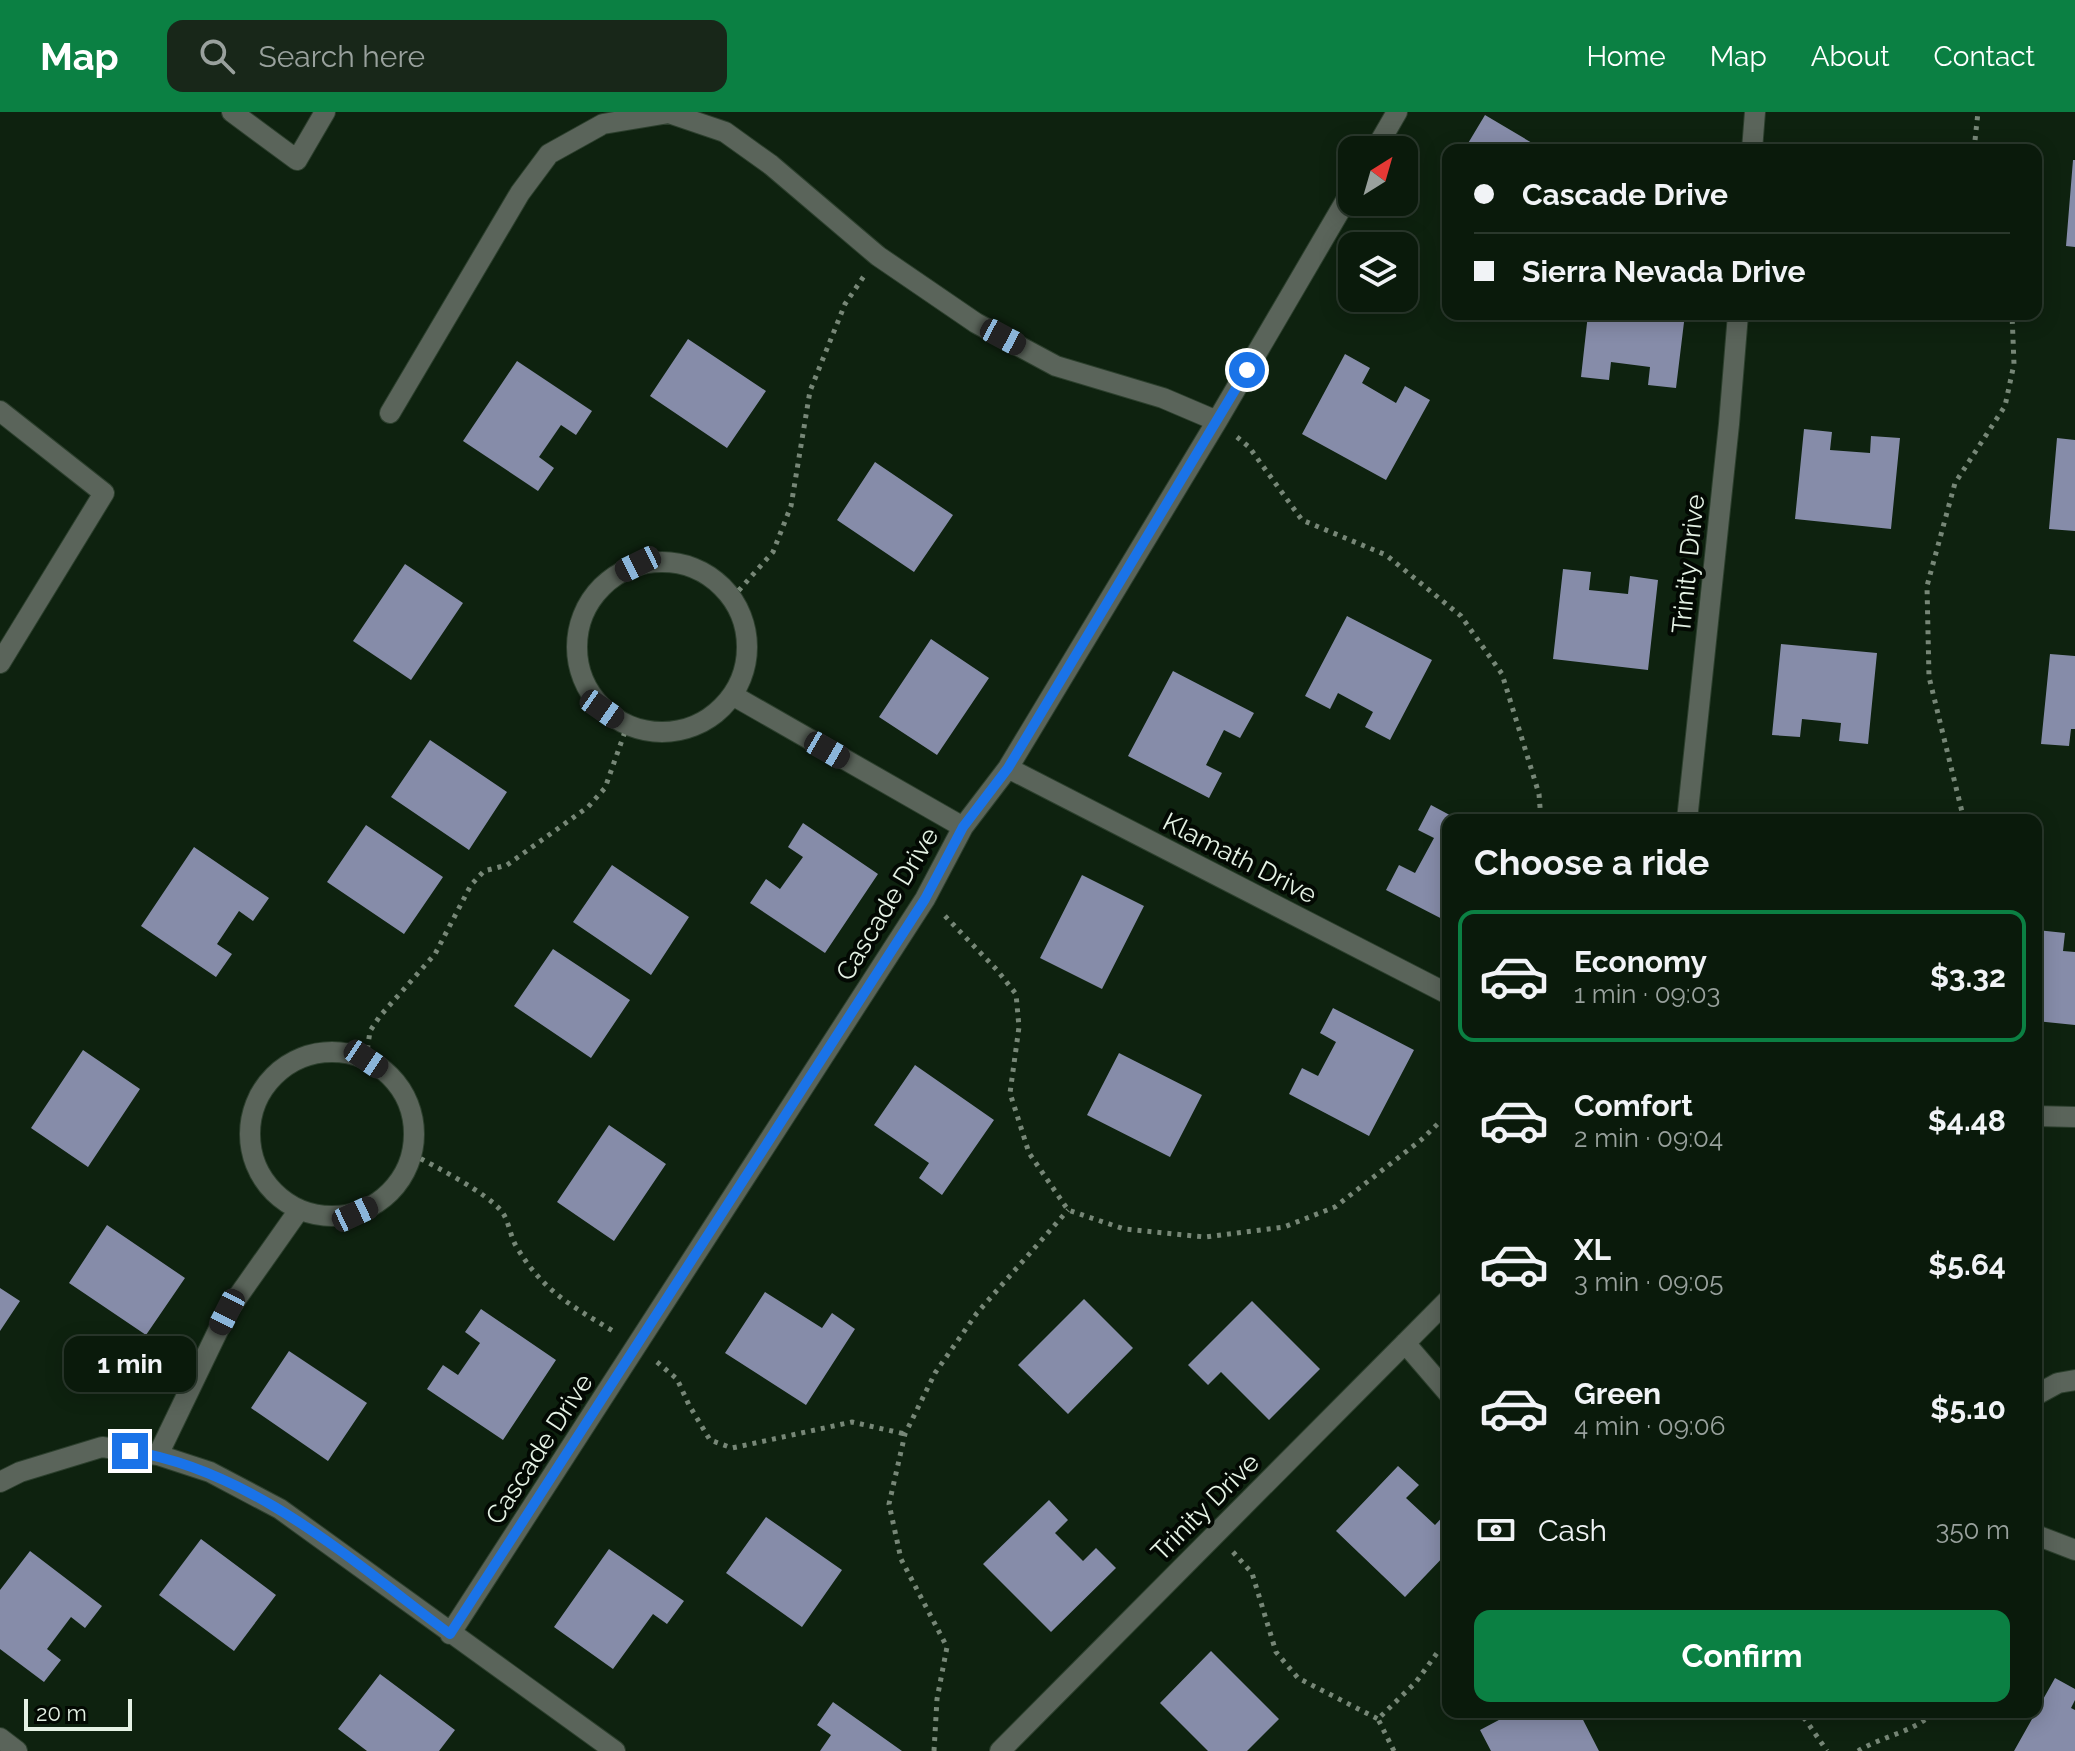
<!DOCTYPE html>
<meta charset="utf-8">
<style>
body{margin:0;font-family:Raleway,sans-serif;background:#182719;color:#f1f3f6;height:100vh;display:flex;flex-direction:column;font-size:30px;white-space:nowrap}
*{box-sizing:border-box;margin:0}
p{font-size:26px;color:#99a19d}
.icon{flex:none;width:44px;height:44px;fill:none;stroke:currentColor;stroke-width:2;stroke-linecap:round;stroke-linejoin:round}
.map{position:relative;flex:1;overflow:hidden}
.side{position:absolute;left:1442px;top:702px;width:600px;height:904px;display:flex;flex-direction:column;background:#0a1a0b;border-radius:16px;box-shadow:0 4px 20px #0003,0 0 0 2px #2a382c}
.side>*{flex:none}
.banner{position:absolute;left:1442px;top:32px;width:600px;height:176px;border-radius:16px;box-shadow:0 4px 20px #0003,0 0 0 2px #2a382c;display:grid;align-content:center;height:176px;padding:0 32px;background:#0a1a0b}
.needle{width:52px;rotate:37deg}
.tools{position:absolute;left:1338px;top:24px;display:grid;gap:16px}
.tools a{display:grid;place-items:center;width:80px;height:80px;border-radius:16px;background:#0a1a0b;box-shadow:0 4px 20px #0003,0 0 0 2px #2a382c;font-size:40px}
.scale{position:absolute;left:24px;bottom:20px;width:108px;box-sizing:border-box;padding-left:8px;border:4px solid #e5f2e5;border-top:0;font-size:22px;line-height:28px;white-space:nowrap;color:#e5f2e5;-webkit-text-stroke:6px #030903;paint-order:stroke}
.end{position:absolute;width:36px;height:36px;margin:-18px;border:10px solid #1a73e8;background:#fff;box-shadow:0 0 0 4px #fff}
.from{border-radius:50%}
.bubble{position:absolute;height:56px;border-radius:16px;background:#0a1a0b;box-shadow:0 4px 20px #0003,0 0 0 2px #2a382c;font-size:26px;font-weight:700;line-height:56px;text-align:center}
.car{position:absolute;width:24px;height:48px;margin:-24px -12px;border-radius:10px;box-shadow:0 0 6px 2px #0007;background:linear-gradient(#222 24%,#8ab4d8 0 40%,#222 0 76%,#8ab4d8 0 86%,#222 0)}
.banner b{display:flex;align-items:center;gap:28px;height:76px;font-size:30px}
.banner b+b{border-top:2px solid #2a382c}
.banner i{width:20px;height:20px;background:#f1f3f6}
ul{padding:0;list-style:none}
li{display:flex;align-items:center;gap:24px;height:132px;margin:0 16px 12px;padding:0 16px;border:4px solid transparent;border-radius:16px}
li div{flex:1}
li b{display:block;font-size:30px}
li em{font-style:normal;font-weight:700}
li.current{border-color:#0b8043}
li>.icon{width:72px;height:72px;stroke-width:1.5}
h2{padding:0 32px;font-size:36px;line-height:96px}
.pay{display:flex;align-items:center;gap:20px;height:88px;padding:0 32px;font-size:30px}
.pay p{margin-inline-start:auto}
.cta{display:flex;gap:16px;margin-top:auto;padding:16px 32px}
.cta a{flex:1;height:92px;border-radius:16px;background:#0b8043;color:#fff;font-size:32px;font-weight:700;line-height:92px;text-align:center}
header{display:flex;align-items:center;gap:48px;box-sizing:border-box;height:112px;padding:0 40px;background:#0b8043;color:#fff}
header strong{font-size:38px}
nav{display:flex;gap:44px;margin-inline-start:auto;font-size:28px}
.search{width:560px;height:72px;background:#182719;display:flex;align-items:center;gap:20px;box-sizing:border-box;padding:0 28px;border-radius:16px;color:#99a19d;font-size:30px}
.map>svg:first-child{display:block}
</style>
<header>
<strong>Map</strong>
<div class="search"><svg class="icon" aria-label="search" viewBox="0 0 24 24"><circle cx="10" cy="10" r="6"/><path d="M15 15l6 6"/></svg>Search here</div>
<nav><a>Home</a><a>Map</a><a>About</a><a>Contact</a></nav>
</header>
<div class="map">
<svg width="2075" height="1639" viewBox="0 0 2075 1639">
<rect width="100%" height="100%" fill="#0e220f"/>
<path fill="#868ca9" d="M1485,3l59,35h-80z
M2073,48h2v87l-9,-1z
M1588,202h97l-9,74 -28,-3 2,-18 -39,-5 -2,18 -28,-3z
M688,227l78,52 -39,57 -77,-52z
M1345,242l25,14 -8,15 34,20 9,-17 25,14 -44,80 -84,-46z
M517,249l75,50 -16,24 -15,-10 -22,32 15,11 -16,23 -75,-50z
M1804,317l28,3 -2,18 40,3 1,-17 29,2 -9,91 -96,-10z
M2057,326l18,2v91l-26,-2z
M875,350l78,53 -39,57 -77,-52z
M405,452l58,39 -52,77 -58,-39z
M1563,457l28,3 -2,18 39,4 2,-18 28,4 -10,90 -95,-11z
M1347,504l85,44 -42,80 -25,-13 8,-15 -35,-19 -8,16 -25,-13z
M931,527l58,39 -52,77 -58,-38z
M1781,532l96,9 -9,91 -29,-3 2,-18 -39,-4 -2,18 -28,-2z
M2050,542l25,2v73h-4l-2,17 -28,-2z
M1173,559l81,42 -14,25 -16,-8 -18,35 16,8 -13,25 -81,-42z
M430,628l77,52 -38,58 -78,-53z
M1431,693l28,15h-11v102l-62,-32 13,-25 16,8 19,-35 -16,-8z
M803,711l75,51 -53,79 -75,-50 16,-24 14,10 23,-32 -15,-10z
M366,713l77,52 -39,57 -77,-52z
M194,735l75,51 -16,23 -14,-10 -22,33 15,10 -16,23 -75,-51z
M612,753l77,52 -38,58 -78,-53z
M1082,763l62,31 -42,83 -62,-31z
M2037,818l28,3 -2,18 12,1v73l-39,-4z
M553,837l77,51 -39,58 -77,-52z
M1333,896l81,42 -45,86 -80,-42 13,-26 16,8 18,-34 -16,-9z
M83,938l57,39 -52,78 -57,-39z
M1119,941l83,42 -32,62 -83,-42z
M915,953l79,55 -52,75 -23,-17 10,-15 -55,-38z
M609,1013l57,39 -52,77 -57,-39z
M107,1113l78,53 -39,57 -77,-52z
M0,1176l20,13 -20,30z
M765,1180l57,36 10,-15 23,16 -49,76 -81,-52z
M1084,1187l49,49 -65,66 -50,-49z
M1252,1189l68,68 -51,51 -48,-48 -13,13 -20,-20z
M481,1197l75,51 -53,80 -76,-51 16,-24 15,10 22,-32 -15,-11z
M289,1239l78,52 -39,58 -77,-53z
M1398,1354l21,19 -13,13 29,27 13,-14v41l-43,45 -69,-66z
M1049,1388l19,20 -13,13 28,28 13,-13 20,20 -65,64 -68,-68z
M766,1405l76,53 -40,57 -76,-54z
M201,1427l75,56 -42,56 -75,-56z
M609,1437l75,52 -17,23 -14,-10 -40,55 -59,-42z
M30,1439l72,55 -17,22 -14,-11 -24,32 14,11 -17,22 -44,-33v-59z
M1211,1539l68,68 -32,32h-39l-48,-48z
M380,1562l75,56 -16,21h-72l-29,-22z
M2055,1566l20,11v11l-4,8 4,2v41h-61z
M833,1590l14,10 55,39h-82l11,-16 -14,-10z
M1514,1600h65l20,39h-108l-11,-21z"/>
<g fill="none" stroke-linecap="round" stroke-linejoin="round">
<defs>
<path id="minor" d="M232,0l65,48 28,-48
M1375,38l22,-38
M1752,38l3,-38
M0,299l104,82 -104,170
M390,301l130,-220 29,-39 54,-30 66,-11 56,19 46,33 107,91 98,67 80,43 107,32 54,23
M577 535a85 85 0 1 1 170 0a85 85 0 1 1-170 0Z
M734,584l229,131
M1008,656l440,226
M1687,708l42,-396 9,-110
M250 1022a82 82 0 1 1 164 0a82 82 0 1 1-164 0Z
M2036,1004l39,1
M1405,1231l43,50
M2036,1283l22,-12 17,-3
M158,1343l69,-143 72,-102
M0,1370l20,-10 82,-25 56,8 52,17 70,37 335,242
M2036,1423l39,15
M450,1522l475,-735 38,-72 45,-59 209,-347 135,-231
M0,1626l17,13
M1000,1639l448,-451"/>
</defs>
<use href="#minor" stroke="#2c3f2d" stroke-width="22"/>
<path stroke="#778777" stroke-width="5" stroke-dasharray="4 6" stroke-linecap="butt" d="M1974,38l4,-38
M1237,325l12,10 53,73 84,35 75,61 41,58 37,120 2,26
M732,486l41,-46 18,-46 19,-115 35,-87 19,-28
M1964,708l-35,-143 -2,-91 28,-103 50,-77 9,-42 -2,-50
M945,804l52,54 19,24 3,33 -9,66 19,60 39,57 56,19 81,8 79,-10 51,-20 86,-67 27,-26
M366,947l4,-28 10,-15 55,-62 36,-69 13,-14 23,-6 81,-58 17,-19 22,-62
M412,1042c22,12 76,39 90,58 7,9 8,24 14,34 26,44 54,59 97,85
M657,1250l20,17 12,26 21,35 22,8 120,-26 53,12
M1233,1440l19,21 24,79 22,26 80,41
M1795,1600l10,7 22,32
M934,1639l3,-52 10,-52 -46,-88 -12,-55 16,-70 30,-61 42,-60 91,-103
M1394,1639l-16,-32 38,-37 24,-33h8
M1858,1639c24,-15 57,-19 76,-39"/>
<use href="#minor" stroke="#5a645a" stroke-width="20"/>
</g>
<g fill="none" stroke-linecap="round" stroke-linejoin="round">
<path stroke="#1a73e8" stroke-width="10" d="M130,1339c123,19 223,111 320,183l475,-735 38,-72 45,-59 239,-398"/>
</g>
<g text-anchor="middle" stroke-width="8" stroke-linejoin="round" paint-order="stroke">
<g font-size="26" fill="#e5f2e5" stroke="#030903">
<text transform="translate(1688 452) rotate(-84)" y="9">Trinity Drive</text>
<text transform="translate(1240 746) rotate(27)" y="9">Klamath Drive</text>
<text transform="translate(887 792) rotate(-59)" y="9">Cascade Drive</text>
<text transform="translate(539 1337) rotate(-57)" y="9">Cascade Drive</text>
<text transform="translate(1205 1395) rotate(-45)" y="9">Trinity Drive</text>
</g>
</g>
</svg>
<div class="tools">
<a><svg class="needle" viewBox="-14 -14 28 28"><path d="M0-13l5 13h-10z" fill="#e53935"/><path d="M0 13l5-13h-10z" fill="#99a19d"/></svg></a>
<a><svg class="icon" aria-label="layers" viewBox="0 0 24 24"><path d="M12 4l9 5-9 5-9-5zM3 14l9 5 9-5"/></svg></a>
</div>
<div class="scale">20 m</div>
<i class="end from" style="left:1247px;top:258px"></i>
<i class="end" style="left:130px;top:1339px"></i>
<div class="bubble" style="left:64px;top:1224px;width:132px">1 min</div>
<i class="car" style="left:1003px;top:225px;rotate:118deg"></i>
<i class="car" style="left:638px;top:452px;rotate:244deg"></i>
<i class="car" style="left:602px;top:597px;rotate:125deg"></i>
<i class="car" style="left:827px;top:638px;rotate:120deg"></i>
<i class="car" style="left:366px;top:947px;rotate:124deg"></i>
<i class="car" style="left:355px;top:1102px;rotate:65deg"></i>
<i class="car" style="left:227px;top:1200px;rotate:207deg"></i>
<div class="banner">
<b><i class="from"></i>Cascade Drive</b>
<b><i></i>Sierra Nevada Drive</b>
</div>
<section class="side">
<h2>Choose a ride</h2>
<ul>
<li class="current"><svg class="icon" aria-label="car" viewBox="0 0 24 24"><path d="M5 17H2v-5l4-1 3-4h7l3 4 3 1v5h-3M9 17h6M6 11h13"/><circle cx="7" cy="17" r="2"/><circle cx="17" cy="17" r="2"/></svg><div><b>Economy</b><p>1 min · 09:03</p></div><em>$3.32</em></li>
<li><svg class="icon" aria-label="car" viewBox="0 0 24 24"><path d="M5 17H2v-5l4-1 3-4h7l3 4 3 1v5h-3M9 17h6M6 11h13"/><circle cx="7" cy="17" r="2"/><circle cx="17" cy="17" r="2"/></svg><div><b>Comfort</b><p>2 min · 09:04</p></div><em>$4.48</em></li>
<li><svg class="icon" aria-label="car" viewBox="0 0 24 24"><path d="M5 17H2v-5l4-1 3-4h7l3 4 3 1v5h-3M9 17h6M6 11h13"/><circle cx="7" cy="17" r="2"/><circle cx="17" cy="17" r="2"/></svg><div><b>XL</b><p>3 min · 09:05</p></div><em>$5.64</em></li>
<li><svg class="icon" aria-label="car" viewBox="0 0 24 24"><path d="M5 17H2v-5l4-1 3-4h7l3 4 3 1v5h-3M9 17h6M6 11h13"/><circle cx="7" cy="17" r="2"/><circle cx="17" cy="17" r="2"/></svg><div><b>Green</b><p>4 min · 09:06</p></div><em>$5.10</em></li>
</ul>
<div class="pay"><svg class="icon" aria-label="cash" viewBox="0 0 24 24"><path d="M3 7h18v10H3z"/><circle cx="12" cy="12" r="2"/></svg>Cash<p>350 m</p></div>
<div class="cta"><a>Confirm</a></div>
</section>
</div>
